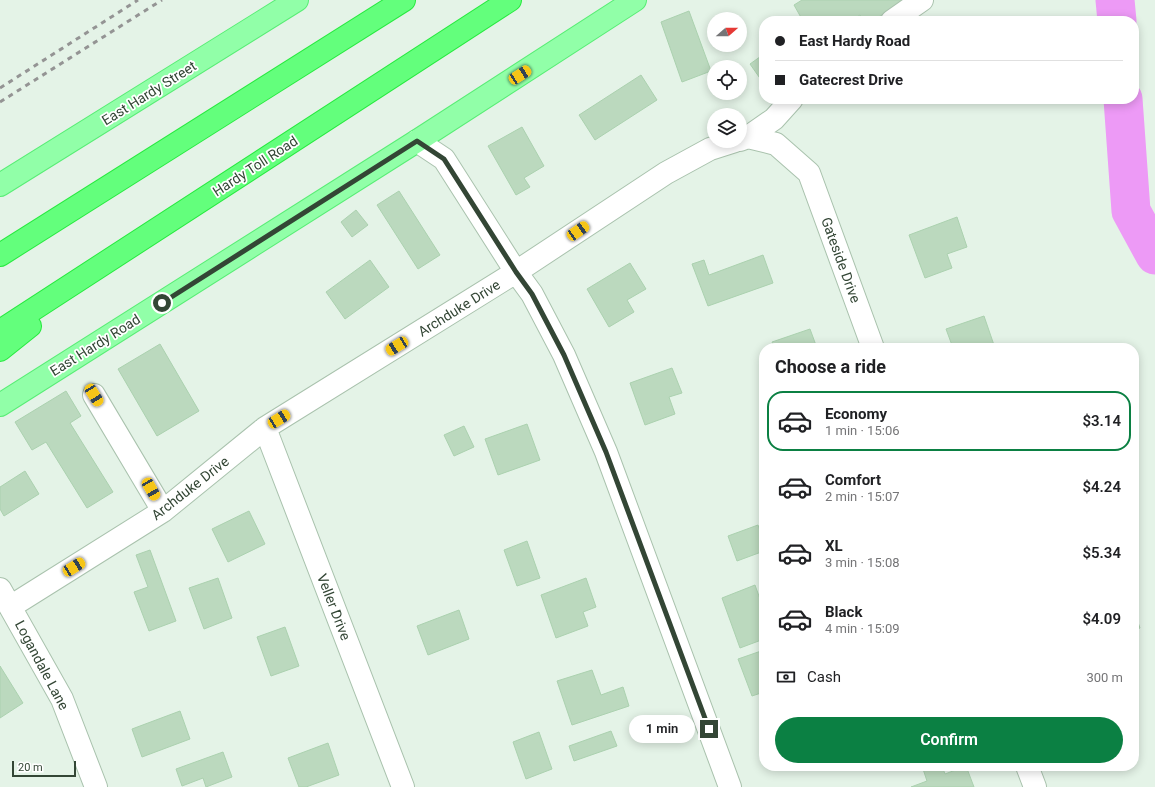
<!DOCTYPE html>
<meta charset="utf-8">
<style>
body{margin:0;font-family:Roboto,sans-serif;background:#f2f2f2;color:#202124;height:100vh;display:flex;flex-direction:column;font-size:15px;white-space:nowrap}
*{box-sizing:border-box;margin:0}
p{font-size:13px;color:#757577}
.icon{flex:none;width:22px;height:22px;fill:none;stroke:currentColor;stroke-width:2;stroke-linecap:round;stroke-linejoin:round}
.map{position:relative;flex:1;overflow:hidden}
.drawer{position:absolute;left:759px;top:343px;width:380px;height:428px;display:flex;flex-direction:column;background:#fff;border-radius:16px;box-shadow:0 2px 10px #0003}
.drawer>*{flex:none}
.banner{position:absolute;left:759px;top:16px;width:380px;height:88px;border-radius:16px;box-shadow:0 2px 10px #0003;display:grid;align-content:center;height:88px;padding:0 16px;background:#fff}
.needle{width:26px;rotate:70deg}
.buttons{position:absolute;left:707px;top:12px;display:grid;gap:8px}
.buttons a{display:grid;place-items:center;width:40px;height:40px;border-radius:50%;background:#fff;box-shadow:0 2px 10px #0003;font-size:20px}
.scale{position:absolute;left:12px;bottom:10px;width:64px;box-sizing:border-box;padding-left:4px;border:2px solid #334635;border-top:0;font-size:11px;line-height:14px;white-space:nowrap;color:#334635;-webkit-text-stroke:3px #fff;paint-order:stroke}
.end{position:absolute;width:18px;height:18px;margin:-9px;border:5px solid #334635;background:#fff;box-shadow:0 0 0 2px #fff}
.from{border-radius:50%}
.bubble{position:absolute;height:28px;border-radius:14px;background:#fff;box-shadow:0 2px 10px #0003;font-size:13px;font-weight:600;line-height:28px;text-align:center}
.car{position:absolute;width:12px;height:24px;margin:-12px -6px;border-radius:5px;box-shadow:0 0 3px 1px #0007;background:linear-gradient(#f5c518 24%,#345 0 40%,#f5c518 0 76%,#345 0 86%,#f5c518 0)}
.banner b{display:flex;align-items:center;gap:14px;height:38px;font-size:15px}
.banner b+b{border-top:1px solid #e0e0e0}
.banner i{width:10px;height:10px;background:#202124}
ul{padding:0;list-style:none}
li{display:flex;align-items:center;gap:12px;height:60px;margin:0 8px 6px;padding:0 8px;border:2px solid transparent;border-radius:16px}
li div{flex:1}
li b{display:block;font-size:15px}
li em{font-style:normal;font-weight:600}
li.active{border-color:#0b8043}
li>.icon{width:36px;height:36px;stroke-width:1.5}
h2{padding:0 16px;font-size:18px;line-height:48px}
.pay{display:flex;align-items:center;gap:10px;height:44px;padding:0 16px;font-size:15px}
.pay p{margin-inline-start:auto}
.button{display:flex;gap:8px;margin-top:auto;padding:8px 16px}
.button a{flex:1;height:46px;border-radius:24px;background:#0b8043;color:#fff;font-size:16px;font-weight:600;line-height:46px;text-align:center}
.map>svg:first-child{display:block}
</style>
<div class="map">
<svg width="1155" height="787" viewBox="0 0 1155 787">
<rect width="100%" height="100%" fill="#e4f3e7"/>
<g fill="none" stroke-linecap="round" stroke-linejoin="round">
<path stroke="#ed9af6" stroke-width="39" d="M1115,0l2,21
M1123,99l8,112 24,44"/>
</g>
<path fill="#bbd9be" stroke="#abd1af" d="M802,0h100l1,2 -31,19h-8l-4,-6 -10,6h-47l-9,-16z
M689,11l22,60 -29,11 -21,-60z
M764,54v30l-14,-20z
M641,75l16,25 -62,40 -16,-25z
M522,127l22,39 -20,12 6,9 -14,8 -28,-49z
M399,191l41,64 -22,14 -41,-64z
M356,210l12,15 -16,12 -11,-15z
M957,217l10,30 -20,7 5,14 -27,10 -16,-43z
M763,255l10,28 -65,23 -16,-42 12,-4 5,15z
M370,260l19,27 -44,32 -19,-27z
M630,263l16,26 -19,11 7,12 -25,15 -22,-38z
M984,316l11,32h-42l-7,-19z
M810,329l7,19h-43l-2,-6z
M160,344l39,67 -42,25 -39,-67z
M672,368l10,25 -13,4 6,17 -30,11 -15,-42z
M66,391l15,25 -11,7 43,69 -26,16 -41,-66 -14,8 -17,-28z
M527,424l13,36 -42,15 -13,-36z
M464,426l10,21 -20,9 -10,-21z
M25,471l14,23 -35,22 -4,-7v-22z
M249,511l16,33 -37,18 -16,-33z
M758,525l6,17v9l-27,10 -9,-25z
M527,541l13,37 -23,8 -13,-36z
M150,550l26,71 -27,10 -15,-39 14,-5 -12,-32z
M218,578l14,40 -28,11 -15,-41z
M586,578l10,29 -13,5 5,14 -32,12 -15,-43z
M755,585l9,25v29l-24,9 -18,-50z
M459,610l10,29 -41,16 -11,-29z
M1134,611l6,17 -6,2z
M285,627l14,39 -28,10 -14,-39z
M764,650v42l-12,4 -14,-37z
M0,666l23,37 -23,15z
M592,670l9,25 22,-8 6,19 -57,19 -15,-44z
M180,711l10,28 -48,18 -10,-28z
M611,731l6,15 -43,15 -5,-15z
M539,732l13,37 -26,10 -13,-37z
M328,743l11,32 -33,12h-7l-11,-29z
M223,752l9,25 -26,10 -3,-9 -21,8 -6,-17z
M922,766h20l3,8 21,-8 8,21h-63l16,-6z"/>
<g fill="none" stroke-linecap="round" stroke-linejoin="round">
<defs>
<path id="minor" d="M892,21l30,-21
M748,137l26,-18 18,-20
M740,140l8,-3 28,7 33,29 64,175
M417,141l27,18 72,113 16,22 32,61 42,97 124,335
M94,395l69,116
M265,428l138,359
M0,589l62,110 34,88
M10,607l153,-96 102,-83 251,-156 150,-99 44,-24 25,-8
M1027,766l8,21"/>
<path id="major" d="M0,185l297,-185
M0,405l417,-264 218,-141"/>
<path id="highway" d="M0,255l404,-255
M0,331l510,-331
M0,350l30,-24"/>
</defs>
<use href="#minor" stroke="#a9c2ad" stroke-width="24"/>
<use href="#major" stroke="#58ed75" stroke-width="24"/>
<use href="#highway" stroke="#28e940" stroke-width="24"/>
<use href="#minor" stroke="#fff" stroke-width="22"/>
<use href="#major" stroke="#91ffa8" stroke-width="22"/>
<use href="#highway" stroke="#63ff7c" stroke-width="22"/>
<path stroke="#949494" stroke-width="3" stroke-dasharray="5 5" stroke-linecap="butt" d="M0,88l138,-88
M0,102l162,-102"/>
</g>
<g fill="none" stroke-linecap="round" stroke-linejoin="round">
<path stroke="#334635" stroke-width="5" d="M162,303l255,-162 27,18 72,113 16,22 32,61 42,97 103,277"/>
</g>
<g text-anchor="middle" stroke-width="3.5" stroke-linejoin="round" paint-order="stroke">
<g font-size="14" fill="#334635" stroke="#fff">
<text transform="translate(149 93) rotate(-32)" y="5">East Hardy Street</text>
<text transform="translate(255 166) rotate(-33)" y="5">Hardy Toll Road</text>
<text transform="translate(841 260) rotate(70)" y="5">Gateside Drive</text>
<text transform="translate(459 308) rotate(-32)" y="5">Archduke Drive</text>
<text transform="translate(95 345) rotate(-32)" y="5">East Hardy Road</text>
<text transform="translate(190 488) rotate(-38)" y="5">Archduke Drive</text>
<text transform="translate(334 607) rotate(69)" y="5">Veller Drive</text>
<text transform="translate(42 665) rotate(62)" y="5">Logandale Lane</text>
</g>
</g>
</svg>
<div class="buttons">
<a><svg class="needle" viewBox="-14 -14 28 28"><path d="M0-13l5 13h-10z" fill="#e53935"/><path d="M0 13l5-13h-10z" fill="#757577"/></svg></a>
<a><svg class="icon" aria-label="locate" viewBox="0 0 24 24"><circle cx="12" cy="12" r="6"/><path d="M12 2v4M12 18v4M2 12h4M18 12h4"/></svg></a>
<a><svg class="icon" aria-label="layers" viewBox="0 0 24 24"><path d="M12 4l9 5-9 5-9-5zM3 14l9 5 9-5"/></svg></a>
</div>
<div class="scale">20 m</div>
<i class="end from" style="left:162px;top:303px"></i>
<i class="end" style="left:709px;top:729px"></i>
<div class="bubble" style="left:629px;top:715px;width:66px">1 min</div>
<i class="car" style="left:520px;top:75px;rotate:57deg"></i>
<i class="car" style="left:578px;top:231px;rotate:56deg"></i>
<i class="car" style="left:397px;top:346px;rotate:238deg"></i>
<i class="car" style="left:94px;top:395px;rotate:148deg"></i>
<i class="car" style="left:279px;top:419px;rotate:58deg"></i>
<i class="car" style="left:151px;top:489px;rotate:150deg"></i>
<i class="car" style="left:74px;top:567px;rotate:58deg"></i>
<div class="banner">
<b><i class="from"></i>East Hardy Road</b>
<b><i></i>Gatecrest Drive</b>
</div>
<section class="drawer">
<h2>Choose a ride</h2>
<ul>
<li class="active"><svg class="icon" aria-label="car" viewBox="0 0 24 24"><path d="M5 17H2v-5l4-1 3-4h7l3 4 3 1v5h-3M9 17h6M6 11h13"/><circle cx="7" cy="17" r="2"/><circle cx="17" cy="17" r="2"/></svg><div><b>Economy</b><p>1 min · 15:06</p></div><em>$3.14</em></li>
<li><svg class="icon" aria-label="car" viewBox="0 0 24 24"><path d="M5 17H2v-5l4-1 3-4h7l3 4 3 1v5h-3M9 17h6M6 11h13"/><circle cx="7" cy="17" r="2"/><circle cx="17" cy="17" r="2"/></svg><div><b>Comfort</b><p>2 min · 15:07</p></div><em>$4.24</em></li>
<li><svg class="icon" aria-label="car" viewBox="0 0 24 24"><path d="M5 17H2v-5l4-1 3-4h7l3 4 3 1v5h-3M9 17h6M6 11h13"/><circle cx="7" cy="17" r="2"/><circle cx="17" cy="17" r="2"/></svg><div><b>XL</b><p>3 min · 15:08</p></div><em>$5.34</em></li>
<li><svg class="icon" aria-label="car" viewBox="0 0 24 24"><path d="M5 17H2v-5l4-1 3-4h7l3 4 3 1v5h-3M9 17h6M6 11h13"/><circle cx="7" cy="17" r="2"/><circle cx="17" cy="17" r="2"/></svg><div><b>Black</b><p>4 min · 15:09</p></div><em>$4.09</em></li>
</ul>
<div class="pay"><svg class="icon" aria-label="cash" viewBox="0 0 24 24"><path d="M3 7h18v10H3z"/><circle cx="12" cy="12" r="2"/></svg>Cash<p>300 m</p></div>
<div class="button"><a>Confirm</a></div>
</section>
</div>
